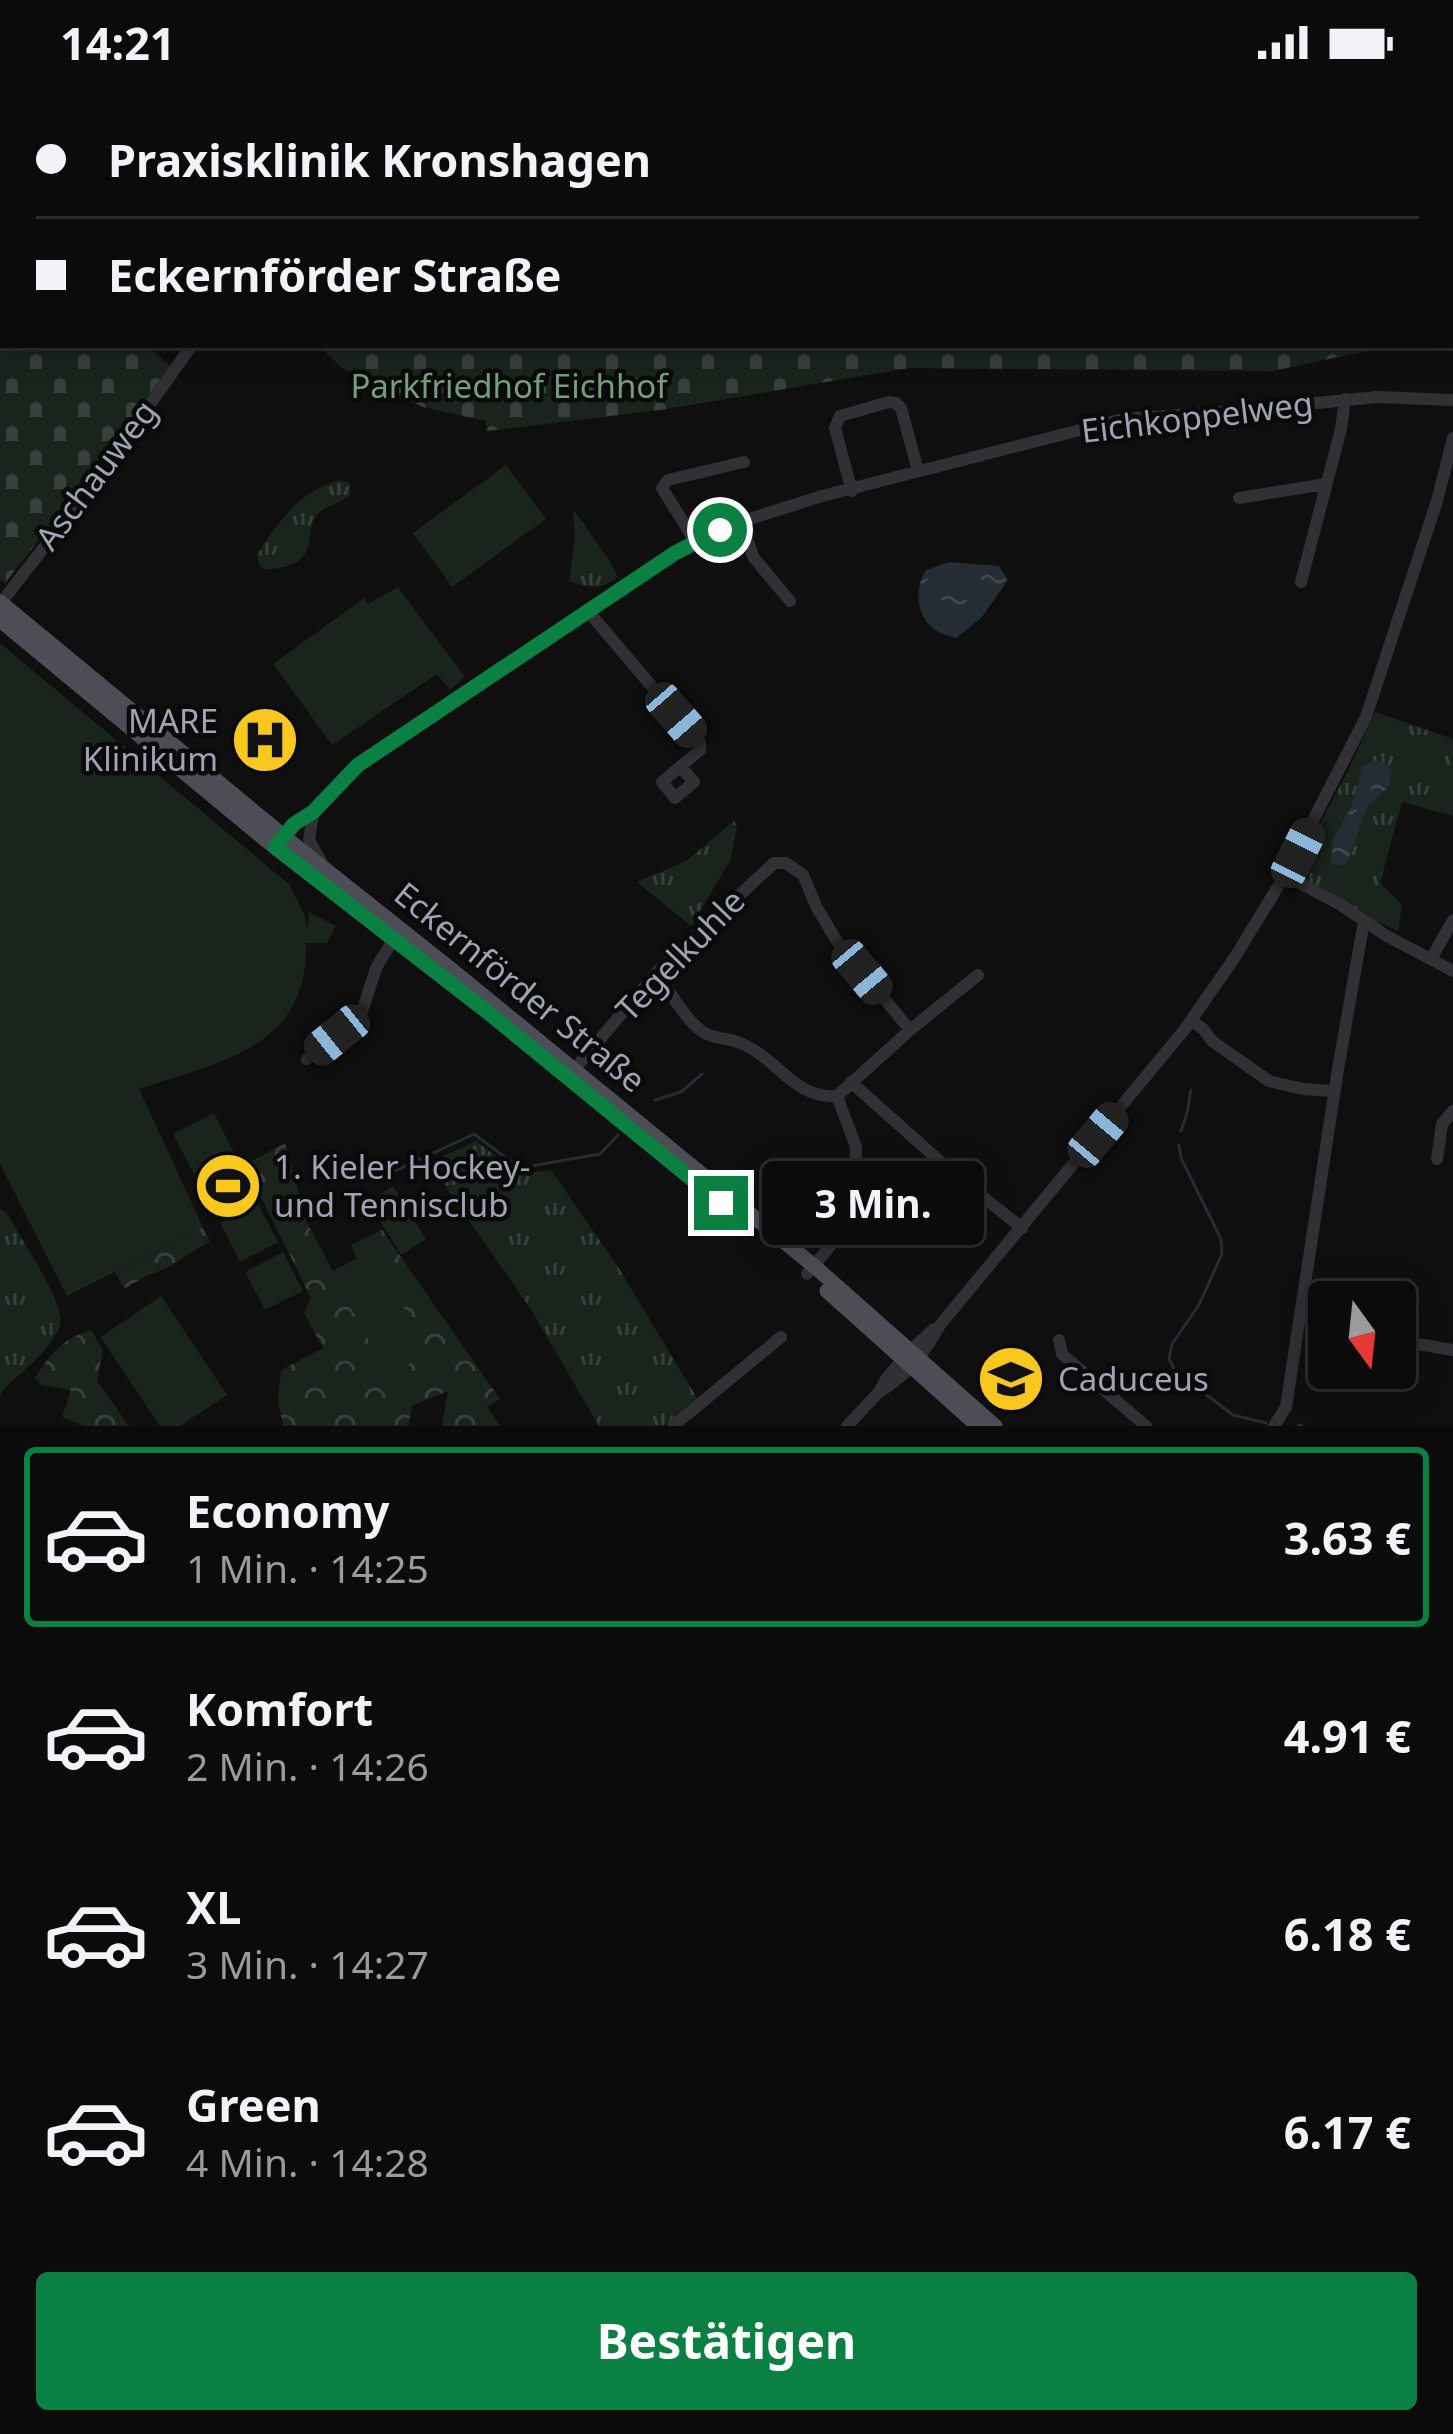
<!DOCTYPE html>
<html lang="de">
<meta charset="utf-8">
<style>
body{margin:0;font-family:"Noto Sans",sans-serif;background:#19191a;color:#f1f3f6;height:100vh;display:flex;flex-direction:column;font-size:45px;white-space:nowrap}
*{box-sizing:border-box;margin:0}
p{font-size:39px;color:#9a9b9d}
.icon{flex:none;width:66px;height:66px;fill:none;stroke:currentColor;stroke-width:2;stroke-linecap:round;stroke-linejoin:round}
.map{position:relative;height:1342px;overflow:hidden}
.panel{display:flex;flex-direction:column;background:#0b0b0c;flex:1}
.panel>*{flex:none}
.banner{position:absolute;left:0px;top:0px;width:1455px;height:264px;box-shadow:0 6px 30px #0003,0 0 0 3px #2b2b2d;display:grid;align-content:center;height:264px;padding:0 36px;background:#0b0b0c}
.needle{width:78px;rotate:165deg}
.tools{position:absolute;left:1308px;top:1197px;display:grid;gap:24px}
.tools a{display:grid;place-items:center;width:108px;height:108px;border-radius:12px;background:#0b0b0c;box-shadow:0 6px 30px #0003,0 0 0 3px #2b2b2d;font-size:60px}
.end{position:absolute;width:54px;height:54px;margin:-27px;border:15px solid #0b8043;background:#fff;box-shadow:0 0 0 6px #fff}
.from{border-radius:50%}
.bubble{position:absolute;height:84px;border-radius:12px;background:#0b0b0c;box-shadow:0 6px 30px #0003,0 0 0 3px #2b2b2d;font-size:39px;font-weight:700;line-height:84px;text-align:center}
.car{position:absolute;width:36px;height:72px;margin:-36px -18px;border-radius:15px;box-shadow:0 0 9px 3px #0007;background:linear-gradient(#222 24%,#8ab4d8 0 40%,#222 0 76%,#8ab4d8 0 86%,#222 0)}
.banner b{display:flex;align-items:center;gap:42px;height:114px;font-size:45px}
.banner b+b{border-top:3px solid #2b2b2d}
.banner i{width:30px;height:30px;background:#f1f3f6}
ul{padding:21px 0 0;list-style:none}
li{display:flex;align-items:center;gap:36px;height:180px;margin:0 24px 18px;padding:0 12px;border:6px solid transparent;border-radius:12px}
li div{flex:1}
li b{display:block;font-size:45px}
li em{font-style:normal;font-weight:700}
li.selected{border-color:#0b8043}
li>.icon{width:108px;height:108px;stroke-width:1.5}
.action{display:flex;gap:24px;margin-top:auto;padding:24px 36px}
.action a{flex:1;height:138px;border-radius:12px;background:#0b8043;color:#fff;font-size:48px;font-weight:700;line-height:138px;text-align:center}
.status{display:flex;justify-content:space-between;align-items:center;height:84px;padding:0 60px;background:#0b0b0c;direction:ltr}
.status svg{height:33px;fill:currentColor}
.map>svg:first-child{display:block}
</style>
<div class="status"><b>14:21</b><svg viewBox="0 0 49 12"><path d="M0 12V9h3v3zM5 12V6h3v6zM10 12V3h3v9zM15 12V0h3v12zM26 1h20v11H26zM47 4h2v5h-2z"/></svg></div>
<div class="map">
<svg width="1453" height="1342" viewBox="0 0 1453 1342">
<defs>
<pattern id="grass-tufts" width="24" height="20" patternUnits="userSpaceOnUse" patternTransform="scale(3)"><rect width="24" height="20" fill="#1b231d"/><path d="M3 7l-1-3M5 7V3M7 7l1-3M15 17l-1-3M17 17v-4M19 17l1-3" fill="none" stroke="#39403b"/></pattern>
<pattern id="forest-crowns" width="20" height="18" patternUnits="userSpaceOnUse" patternTransform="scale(3)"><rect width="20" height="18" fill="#1b231d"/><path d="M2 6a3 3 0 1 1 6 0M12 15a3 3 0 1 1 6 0" fill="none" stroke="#39403b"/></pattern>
<pattern id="cemetery-stones" width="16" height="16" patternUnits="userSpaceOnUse" patternTransform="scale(3)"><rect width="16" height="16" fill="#1b231d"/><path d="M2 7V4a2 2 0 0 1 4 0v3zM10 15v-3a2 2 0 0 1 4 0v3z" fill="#39403b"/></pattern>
<pattern id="water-ripples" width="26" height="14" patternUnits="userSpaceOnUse" patternTransform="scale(3)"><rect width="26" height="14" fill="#252c34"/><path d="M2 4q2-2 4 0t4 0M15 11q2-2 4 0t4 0" fill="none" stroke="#41474f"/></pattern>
</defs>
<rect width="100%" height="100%" fill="#0f0f10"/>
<path fill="url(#grass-tufts)" d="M341,396l9,4v11c-10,9 -25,10 -33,20 -7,9 -6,17 -8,27 -4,25 -25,25 -45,28l-5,-6 -2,-9c21,-33 44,-66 84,-75z
M573,425l34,48 11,20c-19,14 -28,11 -49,4l6,-42z
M1375,628l78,27v77l-51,-14 -22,81 22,22 -4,26 -30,-13 -66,-39 -6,-11 52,-97z
M734,737l3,5 -6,33 -40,67 -54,-44 49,-21z
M476,1057l43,33 32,-4 67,97 79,131 -34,28h-64l-69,-118 -101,-145z
M0,1125l7,4c11,21 58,90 53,110 -1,7 -9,19 -14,25 -13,18 -35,30 -46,47z"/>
<path fill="url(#forest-crowns)" d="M285,1059l22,80 82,152 -17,-124 -15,7 -6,-13 31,-15 118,169 -13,8 13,19h-58l6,-35 -36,15 -4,20h-125l-5,-27 3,-29 42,-22 -19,-35 7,-15 -66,-133z
M203,1143l7,14 -43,27 -21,8 -22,13 -9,-17z
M91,1246l12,20 -6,31 32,45h-45l-22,-9 9,-27 -30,-5 -6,-7c15,-24 28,-40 56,-48z"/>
<path fill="url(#cemetery-stones)" d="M226,0h1122l1,3h-1125z
M0,169l3,1v91h143l24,21 -81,111 -84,106 -5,-4z
M318,261h1076l-121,26 -363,-3 -250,42 -173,21 -1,-10 -63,-14 -81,-39z"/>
<path fill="#1b231d" d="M506,381l40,54 -94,68 -39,-54z
M398,503l67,90 -15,13 -13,-16 -105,71 -59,-81 91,-66 4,6z
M0,559l289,241 15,29 3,15 2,-16 27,14 -9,17h-21c3,106 -88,119 -167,146l64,138 -136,69 -67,-132z
M214,1029l20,40 -40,21 -21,-40z
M393,1102l33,53 -25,16 -33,-53z
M258,1120l20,38 -38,20 -20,-39z
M372,1166l57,103 -41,23 -57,-104z
M283,1168l20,39 -38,19 -20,-38z
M161,1212l66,99 -47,31h-20l-60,-89z"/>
<path fill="url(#water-ripples)" d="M949,478l50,4 9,14 -27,38 -25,20c-7,-2 -15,-4 -21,-8 -19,-15 -21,-41 -9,-60z
M1373,677h9l10,9 -3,16 -21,20 -3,7 -17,47 -6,5 -11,-1 1,-24 19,-32 11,-41z"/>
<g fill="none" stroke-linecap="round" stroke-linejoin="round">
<path stroke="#252c34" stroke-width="3" d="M655,1016l26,-8 21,-18
M1181,1047l6,-18 4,-23
M1179,1061l2,13 40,81 1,15 -23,51 -27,39 -3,15 6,12 58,44 33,8
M395,1087l79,-37 46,34 80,-14 18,-19
M1299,1341l3,1"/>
<path stroke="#303035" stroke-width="12" d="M210,3l3,-3
M0,47l3,1
M852,407l-17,-63 5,-12 49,-14 7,1 5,5 17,63
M1239,414l87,-14
M740,438l14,36 36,43
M695,457l-33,-53 6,-8 76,-18
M1301,498l40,-153 4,-30
M0,520l97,-125 95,-134
M587,526l113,133v7l-38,32 13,16 19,-16 -13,-15
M313,730l-4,26 12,21
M281,755l13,-15 19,-11 45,-48 317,-212 65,-31 82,-26 301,-77 126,-9 127,-13 77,3
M1285,791l56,30 44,30 68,36
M1431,875l22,-39
M656,889c12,16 31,49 47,59 11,7 26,6 37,11 37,14 53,56 97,53
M1191,936l12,9 9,12 57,40 34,8 31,2
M307,975l55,-47 14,-44 20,-33
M568,993l88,-104 118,-110h12l17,12 14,33 21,35 72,87
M851,998l102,91 69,55
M1437,1075l5,-35 11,-13
M807,1190l39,-47 9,-38 1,-42 -19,-51 73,-66 68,-55
M1304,1210l25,14
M1059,1256l3,14 84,72
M1395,1256l58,10
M879,1308c28,-16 46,-40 61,-67l245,-296 50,-72 50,-82 81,-158 71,-216 16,-63
M673,1342l108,-89
M847,1342l32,-34 7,-13 25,-29 23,-21
M1274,1342l12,-19 52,-338 26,-148"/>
<path stroke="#4c4d55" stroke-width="15" d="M0,518l292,241 155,123 367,300 181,160
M0,536l266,220 209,162
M827,1207l151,135"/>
</g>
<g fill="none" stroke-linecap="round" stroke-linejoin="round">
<path stroke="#0b8043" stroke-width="15" d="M720,446l-45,23 -317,212 -45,47 -19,12 -19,23 215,167 231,189"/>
</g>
<defs>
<symbol id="hospital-disc" viewBox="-11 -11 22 22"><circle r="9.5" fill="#f9c81e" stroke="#0a0a0b"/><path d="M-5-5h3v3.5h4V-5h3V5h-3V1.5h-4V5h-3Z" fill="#111"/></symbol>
<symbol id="stadium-disc" viewBox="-11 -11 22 22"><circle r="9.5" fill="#f9c81e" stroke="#0a0a0b"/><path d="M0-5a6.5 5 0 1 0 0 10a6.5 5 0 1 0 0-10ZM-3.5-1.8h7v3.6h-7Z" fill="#111"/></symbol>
<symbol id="university-disc" viewBox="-11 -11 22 22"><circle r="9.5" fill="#f9c81e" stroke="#0a0a0b"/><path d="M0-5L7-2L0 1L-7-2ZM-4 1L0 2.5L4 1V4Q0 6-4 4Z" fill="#111"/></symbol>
</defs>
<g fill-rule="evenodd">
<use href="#hospital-disc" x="227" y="618" width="76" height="76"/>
<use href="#stadium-disc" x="190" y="1064" width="76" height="76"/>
<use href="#university-disc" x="973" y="1257" width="76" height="76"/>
</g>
<g text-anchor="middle" stroke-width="9" stroke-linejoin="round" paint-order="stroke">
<g font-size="33" fill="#759e7c" stroke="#0a0a0b">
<text x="509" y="314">Parkfriedhof Eichhof</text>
</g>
<g font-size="33" fill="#9fa3b2" stroke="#0a0a0b">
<text transform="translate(1197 333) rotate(-7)" y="12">Eichkoppelweg</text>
<text transform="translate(96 391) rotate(-53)" y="12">Aschauweg</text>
<text transform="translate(680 871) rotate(-46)" y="12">Tegelkuhle</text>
<text transform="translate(520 903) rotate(39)" y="12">Eckernförder Straße</text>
</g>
<g font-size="33" fill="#9fa3b2" stroke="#0a0a0b" text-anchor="start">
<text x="218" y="649" text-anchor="end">MARE<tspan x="218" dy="38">Klinikum</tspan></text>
<text x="274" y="1095">1. Kieler Hockey-<tspan x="274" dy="38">und Tennisclub</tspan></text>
<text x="1058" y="1307">Caduceus</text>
</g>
</g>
</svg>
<div class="tools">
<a><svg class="needle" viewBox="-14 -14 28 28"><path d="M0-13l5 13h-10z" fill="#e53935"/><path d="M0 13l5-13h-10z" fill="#9a9b9d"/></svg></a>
</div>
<i class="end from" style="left:720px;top:446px"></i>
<i class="end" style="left:721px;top:1119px"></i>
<div class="bubble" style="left:762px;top:1077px;width:222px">3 Min.</div>
<i class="car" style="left:676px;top:631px;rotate:139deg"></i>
<i class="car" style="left:1298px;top:769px;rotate:27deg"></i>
<i class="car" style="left:862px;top:888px;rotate:140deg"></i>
<i class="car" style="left:337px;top:951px;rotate:231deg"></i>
<i class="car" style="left:1098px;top:1051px;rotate:40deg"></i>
<div class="banner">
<b><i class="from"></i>Praxisklinik Kronshagen</b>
<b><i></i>Eckernförder Straße</b>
</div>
</div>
<section class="panel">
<ul>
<li class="selected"><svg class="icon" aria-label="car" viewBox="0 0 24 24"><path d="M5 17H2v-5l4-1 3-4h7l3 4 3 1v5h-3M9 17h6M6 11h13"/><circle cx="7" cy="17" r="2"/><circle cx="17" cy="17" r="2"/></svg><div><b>Economy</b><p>1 Min. · 14:25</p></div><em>3.63 €</em></li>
<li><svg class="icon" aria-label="car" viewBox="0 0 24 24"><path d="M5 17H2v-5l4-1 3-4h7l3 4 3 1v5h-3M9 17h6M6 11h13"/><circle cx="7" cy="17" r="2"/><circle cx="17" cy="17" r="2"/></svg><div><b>Komfort</b><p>2 Min. · 14:26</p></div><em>4.91 €</em></li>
<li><svg class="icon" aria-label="car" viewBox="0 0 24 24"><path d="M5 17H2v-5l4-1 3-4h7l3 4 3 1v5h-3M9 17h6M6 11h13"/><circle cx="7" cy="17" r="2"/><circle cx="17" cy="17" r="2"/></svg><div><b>XL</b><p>3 Min. · 14:27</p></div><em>6.18 €</em></li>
<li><svg class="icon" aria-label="car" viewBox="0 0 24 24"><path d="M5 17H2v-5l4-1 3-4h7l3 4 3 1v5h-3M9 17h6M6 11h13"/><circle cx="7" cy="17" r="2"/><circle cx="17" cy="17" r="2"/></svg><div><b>Green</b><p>4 Min. · 14:28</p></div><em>6.17 €</em></li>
</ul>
<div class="action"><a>Bestätigen</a></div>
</section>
